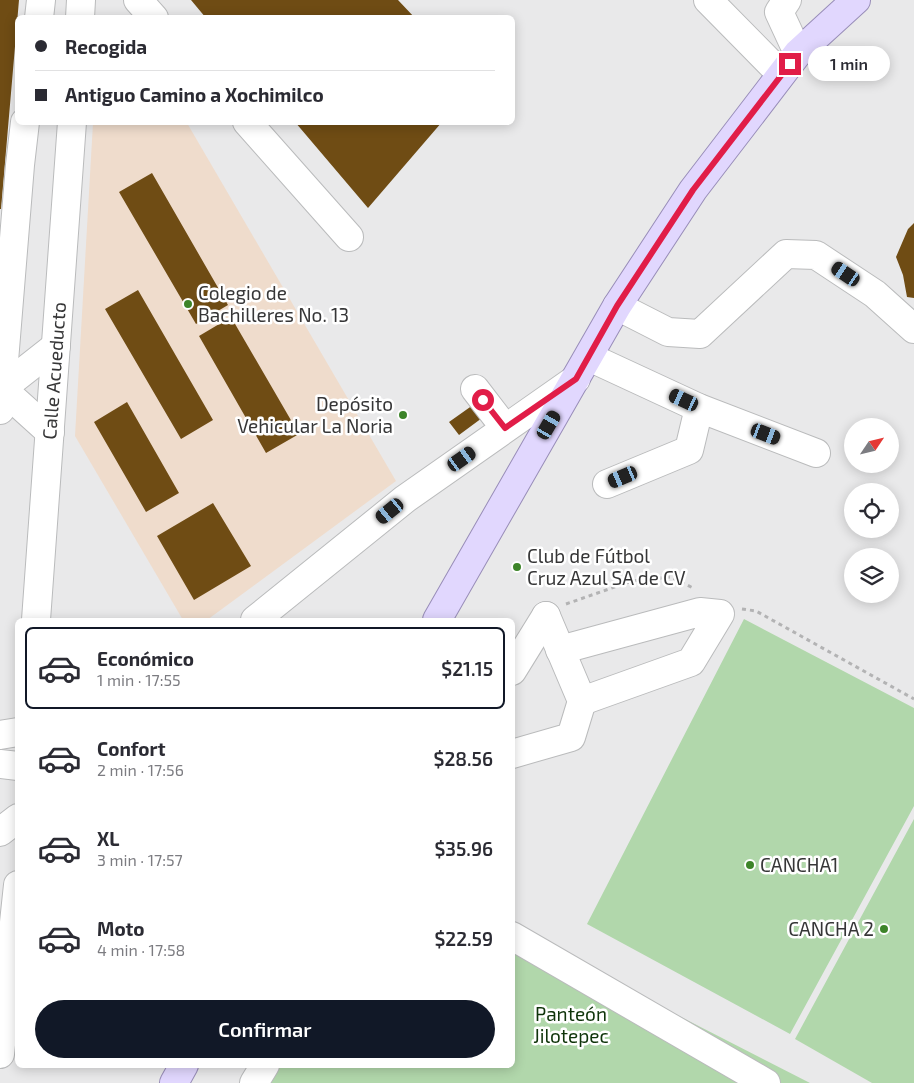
<!DOCTYPE html>
<html lang="es">
<meta charset="utf-8">
<style>
body{margin:0;font-family:"Exo 2",sans-serif;background:#f2f2f3;color:#2b2b33;height:100vh;display:flex;flex-direction:column;font-size:19px;white-space:nowrap}
*{box-sizing:border-box;margin:0}
p{font-size:16px;color:#7c7c81}
.icon{flex:none;width:28px;height:28px;fill:none;stroke:currentColor;stroke-width:2;stroke-linecap:round;stroke-linejoin:round}
.map{position:relative;flex:1;overflow:hidden}
.drawer{position:absolute;left:15px;top:618px;width:500px;height:450px;display:flex;flex-direction:column;background:#fff;border-radius:8px;box-shadow:0 2px 12px #0003}
.drawer>*{flex:none}
.guide{position:absolute;left:15px;top:15px;width:500px;height:110px;border-radius:8px;box-shadow:0 2px 12px #0003;display:grid;align-content:center;height:110px;padding:0 20px;background:#fff}
.needle{width:32px;rotate:55deg}
.controls{position:absolute;left:844px;top:418px;display:grid;gap:10px}
.controls a{display:grid;place-items:center;width:55px;height:55px;border-radius:50%;background:#fff;box-shadow:0 2px 12px #0003;font-size:25px}
.end{position:absolute;width:22px;height:22px;margin:-11px;border:6px solid #e11d48;background:#fff;box-shadow:0 0 0 2px #fff}
.from{border-radius:50%}
.bubble{position:absolute;height:35px;border-radius:18px;background:#fff;box-shadow:0 2px 12px #0003;font-size:16px;font-weight:600;line-height:35px;text-align:center}
.car{position:absolute;width:15px;height:30px;margin:-15px -8px;border-radius:6px;box-shadow:0 0 4px 1px #0007;background:linear-gradient(#222 24%,#8ab4d8 0 40%,#222 0 76%,#8ab4d8 0 86%,#222 0)}
.guide b{display:flex;align-items:center;gap:18px;height:48px;font-size:19px}
.guide b+b{border-top:1px solid #e1e1e2}
.guide i{width:12px;height:12px;background:#2b2b33}
ul{padding:9px 0 0;list-style:none}
li{display:flex;align-items:center;gap:15px;height:82px;margin:0 10px 8px;padding:0 10px;border:2px solid transparent;border-radius:8px}
li div{flex:1}
li b{display:block;font-size:19px}
li em{font-style:normal;font-weight:600}
li.current{border-color:#111827}
li>.icon{width:45px;height:45px;stroke-width:1.5}
.cta{display:flex;gap:10px;margin-top:auto;padding:10px 20px}
.cta a{flex:1;height:58px;border-radius:30px;background:#111827;color:#fff;font-size:20px;font-weight:600;line-height:58px;text-align:center}
.map>svg:first-child{display:block}
</style>
<div class="map">
<svg width="914" height="1083" viewBox="0 0 914 1083">
<rect width="100%" height="100%" fill="#e9e9ea"/>
<path fill="#efdccc" d="M93,123h94l209,358 -189,139h-24l-108,-184z"/>
<path fill="#b1d7ab" d="M744,619l170,89v98l-124,228 -203,-110z
M914,819v264h-42l-77,-44z
M513,931l297,152h-543l11,-18h234z"/>
<path fill="#6f4c14" d="M0,0h19l-18,209h-1z
M191,0h207l17,18h-209z
M295,122h147l-74,86z
M152,173l76,132 -32,19 -77,-132z
M914,223v75l-7,-1 -4,-22 -7,-18 12,-28z
M138,290l75,130 -32,19 -76,-130z
M231,317l68,117 -33,19 -67,-117z
M127,402l52,91 -33,19 -52,-90z
M473,405l9,13 -23,17 -10,-13z
M213,503l38,63 -57,34 -37,-64z"/>
<g fill="none" stroke-linecap="round" stroke-linejoin="round">
<defs>
<g id="minor">
<path d="M138,0l16,18"/>
<path d="M708,0l73,74"/>
<path d="M787,0l-8,12 19,41"/>
<path d="M39,18l2,-18"/>
<path d="M80,18l1,-18"/>
<path d="M247,122l102,115"/>
<path d="M617,306l51,26 32,2 86,-80 30,1 59,39 39,35"/>
<path d="M589,357l110,51 117,45"/>
<path d="M0,387l50,45"/>
<path d="M475,389l30,39"/>
<path d="M0,390l56,-44"/>
<path d="M0,410l20,-245 5,-43"/>
<path d="M607,484l82,-34 10,-42"/>
<path id="s1" d="M36,620l36,-498"/>
<path d="M255,620l150,-121 171,-120"/>
<path d="M560,650l140,-38 20,2 -29,48 -109,39"/>
<path d="M512,671l34,-55"/>
<path d="M0,735l18,-3"/>
<path d="M512,754l59,-17 11,-36 -36,-85"/>
<path d="M0,764l18,2"/>
<path d="M0,832l18,-14"/>
<path d="M512,936l254,147"/>
<path d="M0,1054l18,-169"/>
<path d="M254,1083l11,-18"/>
</g>
<path id="major" d="M437,620l180,-314 76,-116 105,-137 58,-53
M174,1083l10,-18"/>
</defs>
<use href="#minor" stroke="#babbbc" stroke-width="30"/>
<use href="#major" stroke="#988db8" stroke-width="30"/>
<path stroke="#b3b3b4" stroke-width="3" stroke-dasharray="4 4" stroke-linecap="butt" d="M566,604l66,-23 39,-4 22,11
M742,609l14,2 158,88"/>
<use href="#minor" stroke="#fff" stroke-width="28"/>
<use href="#major" stroke="#e1d7fe" stroke-width="28"/>
</g>
<g fill="none" stroke-linecap="round" stroke-linejoin="round">
<path stroke="#e11d48" stroke-width="6" d="M483,400l22,28 71,-49 41,-73 76,-116 97,-126"/>
</g>
<g fill="#3d8429" stroke="#fff" stroke-width="2">
<circle cx="188" cy="304" r="5"/>
<circle cx="403" cy="415" r="5"/>
<circle cx="517" cy="567" r="5"/>
<circle cx="750" cy="865" r="5"/>
<circle cx="884" cy="929" r="5"/>
</g>
<g text-anchor="middle" stroke-width="5" stroke-linejoin="round" paint-order="stroke">
<g font-size="19" fill="#363637" stroke="#fff" text-anchor="start">
<text x="198" y="300">Colegio de<tspan x="198" dy="22">Bachilleres No. 13</tspan></text>
<text x="393" y="411" text-anchor="end">Depósito<tspan x="393" dy="22">Vehicular La Noria</tspan></text>
<text x="527" y="563">Club de Fútbol<tspan x="527" dy="22">Cruz Azul SA de CV</tspan></text>
<text x="760" y="872">CANCHA1</text>
<text x="874" y="936" text-anchor="end">CANCHA 2</text>
</g>
<g font-size="19" fill="#363637" stroke="#fff">
<text dy="7" stroke="none"><textPath href="#s1" startOffset="250">Calle Acueducto</textPath></text>
</g>
<g font-size="19" fill="#0f340a" stroke="#fff">
<text x="571" y="1021">Panteón<tspan x="571" dy="22">Jilotepec</tspan></text>
</g>
</g>
</svg>
<div class="controls">
<a><svg class="needle" viewBox="-14 -14 28 28"><path d="M0-13l5 13h-10z" fill="#e53935"/><path d="M0 13l5-13h-10z" fill="#7c7c81"/></svg></a>
<a><svg class="icon" aria-label="locate" viewBox="0 0 24 24"><circle cx="12" cy="12" r="6"/><path d="M12 2v4M12 18v4M2 12h4M18 12h4"/></svg></a>
<a><svg class="icon" aria-label="layers" viewBox="0 0 24 24"><path d="M12 4l9 5-9 5-9-5zM3 14l9 5 9-5"/></svg></a>
</div>
<i class="end from" style="left:483px;top:400px"></i>
<i class="end" style="left:790px;top:64px"></i>
<div class="bubble" style="left:808px;top:46px;width:82px">1 min</div>
<i class="car" style="left:846px;top:274px;rotate:304deg"></i>
<i class="car" style="left:684px;top:400px;rotate:295deg"></i>
<i class="car" style="left:549px;top:425px;rotate:30deg"></i>
<i class="car" style="left:766px;top:434px;rotate:111deg"></i>
<i class="car" style="left:462px;top:459px;rotate:55deg"></i>
<i class="car" style="left:623px;top:477px;rotate:247deg"></i>
<i class="car" style="left:390px;top:511px;rotate:231deg"></i>
<div class="guide">
<b><i class="from"></i>Recogida</b>
<b><i></i>Antiguo Camino a Xochimilco</b>
</div>
<section class="drawer">
<ul>
<li class="current"><svg class="icon" aria-label="car" viewBox="0 0 24 24"><path d="M5 17H2v-5l4-1 3-4h7l3 4 3 1v5h-3M9 17h6M6 11h13"/><circle cx="7" cy="17" r="2"/><circle cx="17" cy="17" r="2"/></svg><div><b>Económico</b><p>1 min · 17:55</p></div><em>$21.15</em></li>
<li><svg class="icon" aria-label="car" viewBox="0 0 24 24"><path d="M5 17H2v-5l4-1 3-4h7l3 4 3 1v5h-3M9 17h6M6 11h13"/><circle cx="7" cy="17" r="2"/><circle cx="17" cy="17" r="2"/></svg><div><b>Confort</b><p>2 min · 17:56</p></div><em>$28.56</em></li>
<li><svg class="icon" aria-label="car" viewBox="0 0 24 24"><path d="M5 17H2v-5l4-1 3-4h7l3 4 3 1v5h-3M9 17h6M6 11h13"/><circle cx="7" cy="17" r="2"/><circle cx="17" cy="17" r="2"/></svg><div><b>XL</b><p>3 min · 17:57</p></div><em>$35.96</em></li>
<li><svg class="icon" aria-label="car" viewBox="0 0 24 24"><path d="M5 17H2v-5l4-1 3-4h7l3 4 3 1v5h-3M9 17h6M6 11h13"/><circle cx="7" cy="17" r="2"/><circle cx="17" cy="17" r="2"/></svg><div><b>Moto</b><p>4 min · 17:58</p></div><em>$22.59</em></li>
</ul>
<div class="cta"><a>Confirmar</a></div>
</section>
</div>
